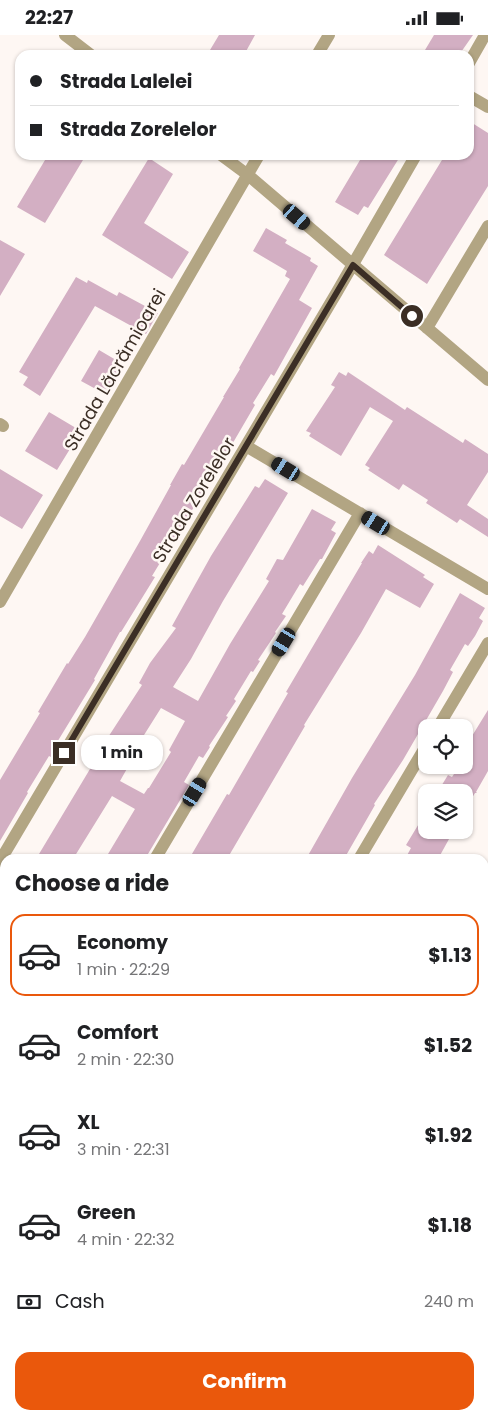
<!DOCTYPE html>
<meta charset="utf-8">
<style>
body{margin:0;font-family:Poppins,sans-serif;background:#f2f2f2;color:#202124;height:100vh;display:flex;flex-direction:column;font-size:19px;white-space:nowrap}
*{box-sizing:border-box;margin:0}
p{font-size:16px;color:#757577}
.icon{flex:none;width:28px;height:28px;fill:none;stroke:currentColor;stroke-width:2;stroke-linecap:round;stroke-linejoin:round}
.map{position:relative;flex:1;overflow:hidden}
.details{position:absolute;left:0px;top:819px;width:489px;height:566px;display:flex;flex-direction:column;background:#fff;border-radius:15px 15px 0 0;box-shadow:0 1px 4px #0004}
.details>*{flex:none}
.banner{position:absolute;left:15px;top:15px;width:459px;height:110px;border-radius:15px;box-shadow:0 1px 4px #0004;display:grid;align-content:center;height:110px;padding:0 15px;background:#fff}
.buttons{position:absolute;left:418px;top:684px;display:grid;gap:10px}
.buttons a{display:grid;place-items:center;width:55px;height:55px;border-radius:10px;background:#fff;box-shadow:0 1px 4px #0004;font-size:25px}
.end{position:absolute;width:22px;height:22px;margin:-11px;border:6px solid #3b2e25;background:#fff;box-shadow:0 0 0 2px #fff}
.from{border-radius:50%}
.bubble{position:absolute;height:35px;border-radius:15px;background:#fff;box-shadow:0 1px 4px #0004;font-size:16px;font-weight:700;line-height:35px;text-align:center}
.car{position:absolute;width:15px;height:30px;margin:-15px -8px;border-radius:6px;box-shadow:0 0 4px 1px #0007;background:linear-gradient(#222 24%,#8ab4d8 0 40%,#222 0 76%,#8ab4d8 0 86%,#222 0)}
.banner b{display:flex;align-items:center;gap:18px;height:48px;font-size:19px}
.banner b+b{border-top:1px solid #e0e0e0}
.banner i{width:12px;height:12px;background:#202124}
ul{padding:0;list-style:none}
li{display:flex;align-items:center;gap:15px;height:82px;margin:0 10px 8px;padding:0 5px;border:2px solid transparent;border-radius:15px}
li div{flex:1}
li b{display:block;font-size:19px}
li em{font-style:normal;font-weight:700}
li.active{border-color:#ea580c}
li>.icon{width:45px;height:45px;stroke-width:1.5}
h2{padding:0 15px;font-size:22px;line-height:60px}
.pay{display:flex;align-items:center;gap:12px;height:55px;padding:0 15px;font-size:19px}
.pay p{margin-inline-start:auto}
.primary-button{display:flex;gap:10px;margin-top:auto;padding:10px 15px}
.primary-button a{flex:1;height:58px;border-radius:15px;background:#ea580c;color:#fff;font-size:20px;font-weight:700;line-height:58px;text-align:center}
.status{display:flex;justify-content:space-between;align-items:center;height:35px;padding:0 25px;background:#fff;direction:ltr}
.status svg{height:14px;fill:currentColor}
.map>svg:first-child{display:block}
</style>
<div class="status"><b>22:27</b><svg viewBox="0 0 49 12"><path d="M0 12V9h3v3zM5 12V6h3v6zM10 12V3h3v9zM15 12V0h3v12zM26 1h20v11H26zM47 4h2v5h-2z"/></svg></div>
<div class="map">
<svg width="488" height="1384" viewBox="0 0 488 1384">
<rect width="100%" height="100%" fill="#fef7f3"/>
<path fill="#d3afc3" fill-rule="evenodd" d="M219,0h36l-11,20h-37z
M434,0h39l-14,20h-37z
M469,86l19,12v53l-61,98 -43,-29 61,-100h24z
M48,120h38l-41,68 -28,-16z
M363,120h38l-33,53 -4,-2 -6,9 -23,-13z
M149,123l24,16 -29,49 45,29 -17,27 -70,-44z
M266,193l21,12 -2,3 26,15 -1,3 8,5 -19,34 13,8 -38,68 -3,-2 -18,29 2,2 -21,36 -82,135 3,1 -34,55h-1l-26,47 1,1 -39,64 2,2 -7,11 -2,-1 -22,36 1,1 -28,48v-61l40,-67 -2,-1 29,-49 1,1 17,-27 55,-96 31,-56h-1l12,-21 2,1 40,-68h-1l17,-28 -1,-1 51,-89 -5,-3 2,-5 -34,-20z
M0,205l25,14 -25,42z
M76,242l11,6 1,-3 29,16 2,-4 39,21 -12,21 -51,-28 -55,90 -17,-11 5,-8 -9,-5z
M99,315l17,10 -5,8 6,4 -12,22 -24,-13z
M339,337l7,4 2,-4 57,38 2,-3 56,36 2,-4 23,15v18l-21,33 21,14v18l-28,-18 -3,4 -31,-20 2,-3 -25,-16 -4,6 -31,-20 2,-2 -5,-3 28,-44 -23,-14 -29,49 -32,-20 2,-3 -5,-2 29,-44 -4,-2z
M49,377l32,19 -24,39 -32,-19z
M0,434l43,26 -21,34 -22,-13z
M265,444l23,14 -65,108 -32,58 -18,28 25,14 32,-57 39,-63 -3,-2 11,-20 6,1 29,-51 24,13 -5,8 5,3 -14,26h-2l-17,27 -3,-2 -18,30 4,2 -11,16 1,1 -18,27 2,1 -7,11 -2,-1 -17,28 2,2 -10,15 2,1 -19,29 1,1 -7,11 -4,-2 -15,26 5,3 -44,74h-40l30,-50 -23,-13 -39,63h-37l54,-90 11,-21 41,-63 -3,-2 11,-20 26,-35 -4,-2 39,-70 44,-70 4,2zM161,673l24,13 -16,29 2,2 -22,36h-1l-4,6 -24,-13 21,-37 -2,-1z
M378,510l47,30 -2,2 11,7 -14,24 -34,-19 -25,44 -57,92 1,1 -78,133h-38l38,-65 2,1 59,-102 -2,-1 76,-129h-1l8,-12 4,3z
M460,558l25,15 -6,10 4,3 -8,15 -7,10 -3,-2 -15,26 3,2 -10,19 -40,69 -29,44 1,1 -31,54h-38l46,-81 63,-103z
M488,675v61l-12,21 1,1h-2l-11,18v-18h-22l1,-3 -3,-2 8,-13 4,2 8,-12h4v-16z
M426,777v18h28l-16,29h-33l6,-11 -5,-3z"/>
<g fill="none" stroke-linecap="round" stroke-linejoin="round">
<path stroke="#b2a583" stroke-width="12" d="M65,0l26,20
M317,20l12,-20
M469,28l16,-28
M469,61l19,11
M221,120l27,20 240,205
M427,293l61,-102
M0,389l3,2
M246,411l242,143
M0,567l259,-447
M438,692l50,-84
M155,824l205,-346
M359,824l67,-113
M0,826l337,-569 79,-137
M0,863l5,4
M484,909l4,-7
M484,1272l4,4"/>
</g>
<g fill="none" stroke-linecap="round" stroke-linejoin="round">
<path stroke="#3b2e25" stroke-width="6" d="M64,718l289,-488 59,51"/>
</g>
<g text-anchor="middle" stroke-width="5" stroke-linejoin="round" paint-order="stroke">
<g font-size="18" fill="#3b2e25" stroke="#fef7f3">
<text transform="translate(115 335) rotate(-60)" y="6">Strada Lăcrămioarei</text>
<text transform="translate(194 465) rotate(-59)" y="6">Strada Zorelelor</text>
</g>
</g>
</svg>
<div class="buttons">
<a><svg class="icon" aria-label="locate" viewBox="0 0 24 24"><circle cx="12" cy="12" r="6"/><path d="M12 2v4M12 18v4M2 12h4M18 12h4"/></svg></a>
<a><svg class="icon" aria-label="layers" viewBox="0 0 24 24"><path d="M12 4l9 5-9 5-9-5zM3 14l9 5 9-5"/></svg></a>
</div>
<i class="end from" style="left:412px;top:281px"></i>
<i class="end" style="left:64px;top:718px"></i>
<div class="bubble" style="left:81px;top:700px;width:82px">1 min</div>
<i class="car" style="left:297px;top:182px;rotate:131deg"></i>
<i class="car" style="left:286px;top:434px;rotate:301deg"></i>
<i class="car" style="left:376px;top:488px;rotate:301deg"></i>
<i class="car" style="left:284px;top:607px;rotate:211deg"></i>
<i class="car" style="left:195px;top:757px;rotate:31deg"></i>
<div class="banner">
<b><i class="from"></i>Strada Lalelei</b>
<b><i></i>Strada Zorelelor</b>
</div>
<section class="details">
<h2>Choose a ride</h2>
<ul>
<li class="active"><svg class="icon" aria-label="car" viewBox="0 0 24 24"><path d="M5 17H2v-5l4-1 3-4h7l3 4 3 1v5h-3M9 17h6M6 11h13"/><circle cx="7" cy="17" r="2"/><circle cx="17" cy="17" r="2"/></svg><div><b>Economy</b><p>1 min · 22:29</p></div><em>$1.13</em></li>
<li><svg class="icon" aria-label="car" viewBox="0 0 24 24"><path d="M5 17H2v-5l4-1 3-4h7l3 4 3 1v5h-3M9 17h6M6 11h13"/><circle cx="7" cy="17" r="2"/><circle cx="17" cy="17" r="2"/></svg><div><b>Comfort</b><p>2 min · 22:30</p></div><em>$1.52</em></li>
<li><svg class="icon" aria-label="car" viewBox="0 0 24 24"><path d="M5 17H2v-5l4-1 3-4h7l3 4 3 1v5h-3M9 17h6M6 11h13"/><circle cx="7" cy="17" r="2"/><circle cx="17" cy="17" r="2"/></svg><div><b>XL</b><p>3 min · 22:31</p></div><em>$1.92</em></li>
<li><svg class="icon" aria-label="car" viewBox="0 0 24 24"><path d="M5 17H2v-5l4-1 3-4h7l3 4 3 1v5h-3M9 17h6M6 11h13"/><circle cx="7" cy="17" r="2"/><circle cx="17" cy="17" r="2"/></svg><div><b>Green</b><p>4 min · 22:32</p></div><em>$1.18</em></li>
</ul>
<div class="pay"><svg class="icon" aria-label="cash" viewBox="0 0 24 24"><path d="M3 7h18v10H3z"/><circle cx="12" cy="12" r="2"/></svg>Cash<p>240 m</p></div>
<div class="primary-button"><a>Confirm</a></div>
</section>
</div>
